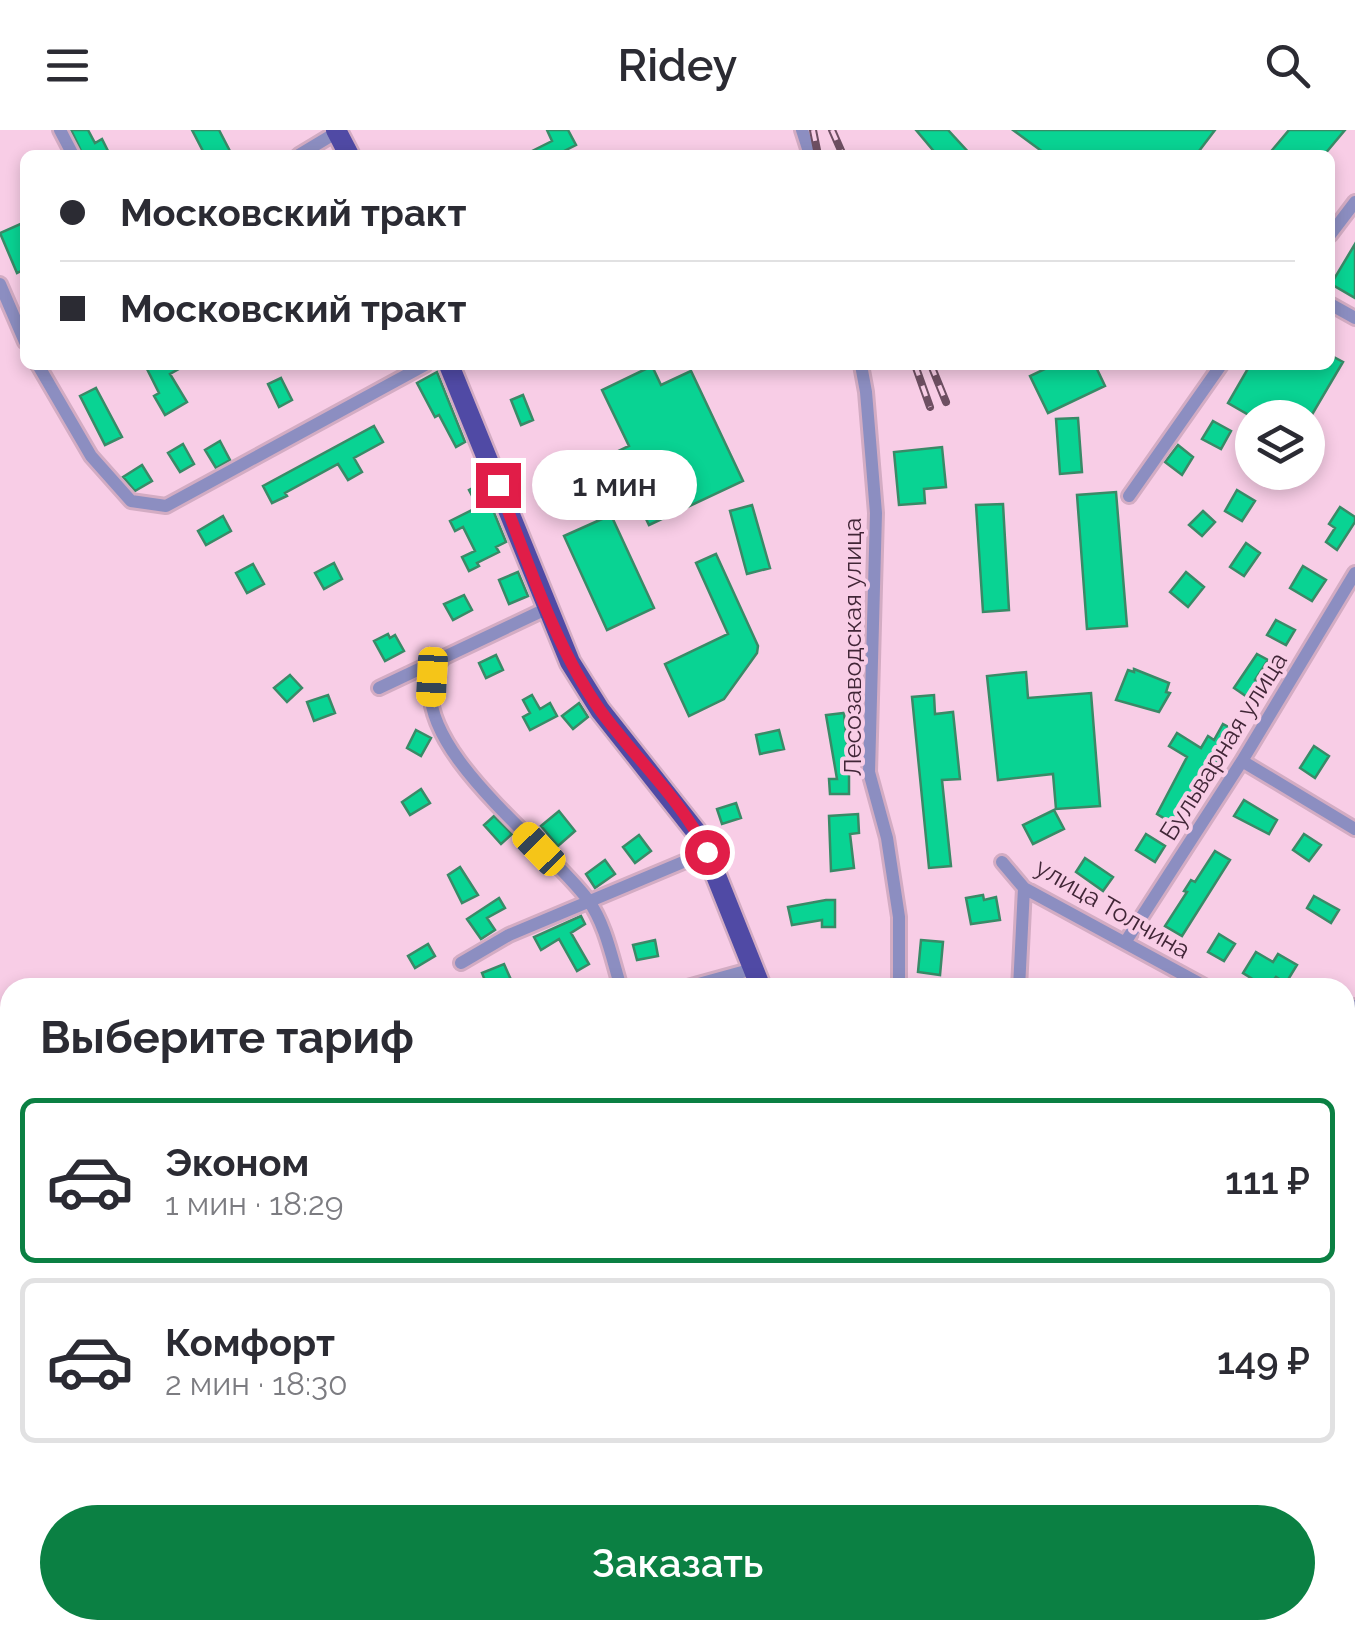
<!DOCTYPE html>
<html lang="ru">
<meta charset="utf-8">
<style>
body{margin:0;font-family:Raleway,sans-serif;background:#f2f2f3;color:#2b2b33;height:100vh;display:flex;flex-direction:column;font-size:38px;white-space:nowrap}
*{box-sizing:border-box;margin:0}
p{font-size:32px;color:#7c7c81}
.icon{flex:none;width:55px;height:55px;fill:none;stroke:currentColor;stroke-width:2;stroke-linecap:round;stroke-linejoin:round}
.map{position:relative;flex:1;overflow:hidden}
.details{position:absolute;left:0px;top:848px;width:1355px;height:662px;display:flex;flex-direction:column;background:#fff;border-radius:30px 30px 0 0;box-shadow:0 5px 15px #0003}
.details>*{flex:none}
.guide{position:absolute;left:20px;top:20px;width:1315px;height:220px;border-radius:15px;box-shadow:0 5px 15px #0003;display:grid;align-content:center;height:220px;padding:0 40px;background:#fff}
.tools{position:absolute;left:1235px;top:270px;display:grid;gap:20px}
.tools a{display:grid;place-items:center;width:90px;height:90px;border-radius:50%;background:#fff;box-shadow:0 5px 15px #0003;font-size:50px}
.end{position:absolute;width:45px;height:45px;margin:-22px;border:12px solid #e11d48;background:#fff;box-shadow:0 0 0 5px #fff}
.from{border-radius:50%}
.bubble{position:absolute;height:70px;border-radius:35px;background:#fff;box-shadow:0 5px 15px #0003;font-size:32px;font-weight:600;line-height:70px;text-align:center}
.car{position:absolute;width:30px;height:60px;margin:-30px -15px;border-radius:12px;box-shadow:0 0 8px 2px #0007;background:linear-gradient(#f5c518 24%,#345 0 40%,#f5c518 0 76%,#345 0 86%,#f5c518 0)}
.guide b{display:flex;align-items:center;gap:35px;height:95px;font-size:38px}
.guide b+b{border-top:2px solid #e1e1e2}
.guide i{width:25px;height:25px;background:#2b2b33}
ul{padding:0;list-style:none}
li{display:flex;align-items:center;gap:30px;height:165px;margin:0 20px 15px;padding:0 20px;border:5px solid #e1e1e2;border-radius:15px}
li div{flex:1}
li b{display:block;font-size:38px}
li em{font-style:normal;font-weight:600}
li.on{border-color:#0b8043}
li>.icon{width:90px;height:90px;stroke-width:1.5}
h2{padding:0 40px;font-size:45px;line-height:120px}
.action{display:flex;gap:20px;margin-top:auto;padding:20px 40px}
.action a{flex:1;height:115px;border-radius:60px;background:#0b8043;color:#fff;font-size:40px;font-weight:600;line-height:115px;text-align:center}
header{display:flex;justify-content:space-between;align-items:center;height:130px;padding:0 40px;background:#fff;font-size:45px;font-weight:600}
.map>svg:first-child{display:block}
</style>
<header><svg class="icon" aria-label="menu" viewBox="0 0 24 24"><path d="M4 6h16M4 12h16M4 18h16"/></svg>Ridey<svg class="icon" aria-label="search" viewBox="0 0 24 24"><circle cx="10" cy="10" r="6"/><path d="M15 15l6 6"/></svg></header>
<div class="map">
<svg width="1355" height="1509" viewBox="0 0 1355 1509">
<rect width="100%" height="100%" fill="#f8cde6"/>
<path fill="#09d393" stroke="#398a67" stroke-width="2.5" d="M71,0h17l7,13 7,-4 8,16h-27z
M192,0h27l13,25h-27z
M547,0h21l8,15 -20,10h-32l28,-14z
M916,0h32l23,25h-34z
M1013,0h202l-19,25h-149z
M1289,0h56l-21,25h-56z
M25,92v47l-8,4 -17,-40z
M1355,114v54l-24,-14z
M1330,225l13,7 -33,56h-56l-26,-15 22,-38h80z
M145,235h41l-16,9 17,28 -22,13 -11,-19 5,-3z
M1053,235h42l10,21 -57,27 -18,-37z
M652,236l9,19 30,-14 52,110 -94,44 -35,-72 15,-7 -27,-56z
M437,242l28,70 -9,5 -17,-32 -4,2 -18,-34z
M281,248l11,22 -13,7 -11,-23z
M96,258l26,49 -17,8 -25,-49z
M523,265l10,25 -12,5 -10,-25z
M1078,288l4,54 -22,2 -4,-55z
M1213,291l18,10 -10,18 -19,-10z
M374,296l9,16 -29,16 8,14 -14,8 -10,-16 -53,29 2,3 -15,7 -9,-17z
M220,311l10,19 -14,8 -11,-18z
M183,314l11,20 -14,8 -12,-19z
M1178,315l15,12 -11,18 -17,-13z
M942,317l4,40 -22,2 1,14 -26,2 -5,-53z
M142,335l10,16 -17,10 -12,-14z
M482,353l24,59 -10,5 3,5 -22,11 2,3 -10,5 -7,-14 13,-6 -12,-24 -8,4 -5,-10 28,-14 -9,-17z
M1237,360l18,11 -13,20 -17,-10z
M1116,362l11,134 -40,3 -10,-134z
M1003,374l6,106 -26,2 -7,-107z
M752,375l18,63 -23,6 -17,-63z
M1340,377l15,10v5l-18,28 -11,-8 9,-14 -6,-4z
M1203,381l12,11 -13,14 -13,-11z
M611,385l43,93 -47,22 -43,-94z
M223,386l8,15 -25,14 -8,-14z
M1246,413l14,10 -16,23 -14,-9z
M716,424l42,92 -1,7 -33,46 -35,17 -24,-52 63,-30 -32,-71z
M334,433l8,16 -18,10 -9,-16z
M253,434l11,20 -17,9 -11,-20z
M1303,436l23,14 -14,21 -22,-13z
M518,442l10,24 -19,8 -10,-24z
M1186,442l18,15 -16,20 -18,-15z
M464,465l8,15 -19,10 -9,-16z
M1276,490l19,10 -9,15 -19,-10z
M388,504l2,4 5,-3 9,16 -19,10 -11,-20z
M1257,524l11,6 -13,20 9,6 -11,15 -19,-13z
M496,525l7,15 -17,8 -7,-15z
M1134,539l35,14 -3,9 4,1 -11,19 -43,-12 12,-30 6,2z
M1026,542l2,26 63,-5 9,113 -44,3 -3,-35 -55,6 -11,-104z
M290,545l12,13 -15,14 -13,-14z
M328,565l7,18 -21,8 -7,-19z
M532,565l8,14 10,-6 7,13 -27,14 -7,-13 7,-4 -7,-13z
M934,565l1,19 18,-2 7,67 -18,1 9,86 -22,2 -17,-171z
M579,573l9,14 -15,12 -11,-13z
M844,583l3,31 7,-1 3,21 -8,1v29h-19l-1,-15h8l-11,-64z
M1223,594l13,7 -59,95 -20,-12 30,-57 -18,-11 8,-13 24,15 7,-12 6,4z
M416,600l15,8 -10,18 -14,-8z
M779,600l5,19 -24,5 -4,-19z
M1314,616l15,10 -14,22 -15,-10z
M421,659l9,14 -20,12 -8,-13z
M1244,670l33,20 -8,14 -35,-18z
M736,673l5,15 -19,6 -5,-15z
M1054,680l10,19 -31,15 -10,-19z
M559,681l16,20 -17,15 -17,-20z
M858,684l1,19 -9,1 4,34 -23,3 -2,-55z
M494,686l18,18 -11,10 -17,-19z
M1146,704l19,12 -10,16 -19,-12z
M1304,704l17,11 -12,16 -16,-11z
M639,705l12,16 -16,12 -12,-16z
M1215,721l15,9 -48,76 -17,-10 22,-34 -3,-1 7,-11 4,2z
M1085,728l28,19 -10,14 -27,-19z
M605,730l10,14 -20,14 -9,-14z
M460,737l18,28 -16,8 -14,-28z
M983,765l1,5 12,-3 4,23 -29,4 -5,-26z
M1314,766l25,14 -8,13 -24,-15z
M499,768l6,10 -18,10 8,12 -14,9 -14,-20z
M826,770h9v27h-13v-7l-30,5 -4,-18z
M581,786l4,8 -14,9 18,31 -12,7 -18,-32 -18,11 -7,-13z
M1219,804l16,10 -11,17 -16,-9z
M655,810l3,16 -21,4 -4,-15z
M921,810l22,2 -3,33 -22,-3z
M428,814l7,12 -20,12 -7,-12z
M1256,822l17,10 5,-8 19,11 -11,18 -10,-6 -9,11 -24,-15z
M504,834l8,18 -24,6 -6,-15z"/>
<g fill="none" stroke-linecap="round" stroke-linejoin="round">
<defs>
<path id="minor" d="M60,0l13,25
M802,0l8,25
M299,25l38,-23
M1330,105l25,-33
M0,154l25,58
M1330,174l25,14
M38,235l53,91 40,45 35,5 259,-141
M861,235l5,27 10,121 -7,259 18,66 12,79v71
M1129,366l92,-131
M443,528c-4,6 -10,13 -11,20 -18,73 118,169 156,222 18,25 24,59 33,88
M379,558l169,-80
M1242,631l113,68
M1002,732l22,26 184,100
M1126,811l116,-180 113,-188
M461,833l48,-28 198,-83
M684,858l69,-19
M1019,858l5,-100
M1345,886l10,-10
M0,1415l10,9
M1053,1500l6,9
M53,1509l1,-9
M691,1509l9,-3 25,3
M1163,1509l1,-9"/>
<path id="primary" d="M336,0l13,25
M449,235l121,297 30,48 101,128 60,150
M1345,960l10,-3
M1345,1193l10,-11"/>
</defs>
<use href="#minor" stroke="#d3acc3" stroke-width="18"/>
<use href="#primary" stroke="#d3acc3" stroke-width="25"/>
<use href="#minor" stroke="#8c8ec1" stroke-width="12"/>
<use href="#primary" stroke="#504aa5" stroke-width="20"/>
<defs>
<path id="rail" d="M813,0l5,25
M832,0l11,25
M915,235l15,42
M931,235l15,37"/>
</defs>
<use href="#rail" stroke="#6e4f62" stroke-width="8"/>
<use href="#rail" stroke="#f8cde6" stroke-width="4" stroke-dasharray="11" stroke-linecap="butt"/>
</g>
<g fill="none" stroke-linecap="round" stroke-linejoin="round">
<path stroke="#e11d48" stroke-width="12" d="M498,355c30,75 55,159 102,225 34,47 81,89 107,142"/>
</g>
<g text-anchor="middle" stroke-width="8" stroke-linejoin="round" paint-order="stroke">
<g font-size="25" fill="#412637" stroke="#f8cde6">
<text transform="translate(852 517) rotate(-90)" y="9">Лесозаводская улица</text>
<text transform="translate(1223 616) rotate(-58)" y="9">Бульварная улица</text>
<text transform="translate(1113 778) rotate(30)" y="9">улица Толчина</text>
</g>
</g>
</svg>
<div class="tools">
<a><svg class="icon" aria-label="layers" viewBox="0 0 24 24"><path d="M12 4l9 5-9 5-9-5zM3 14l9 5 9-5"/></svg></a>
</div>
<i class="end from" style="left:707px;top:722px"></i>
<i class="end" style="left:498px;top:355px"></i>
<div class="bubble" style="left:532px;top:320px;width:165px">1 мин</div>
<i class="car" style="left:432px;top:547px;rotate:183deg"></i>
<i class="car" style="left:539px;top:719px;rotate:316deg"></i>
<div class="guide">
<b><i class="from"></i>Московский тракт</b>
<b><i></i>Московский тракт</b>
</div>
<section class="details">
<h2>Выберите тариф</h2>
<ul>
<li class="on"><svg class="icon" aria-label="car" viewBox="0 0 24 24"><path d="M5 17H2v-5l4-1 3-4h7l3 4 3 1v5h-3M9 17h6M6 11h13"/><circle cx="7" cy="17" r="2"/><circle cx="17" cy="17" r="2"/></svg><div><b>Эконом</b><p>1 мин · 18:29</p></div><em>111 ₽</em></li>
<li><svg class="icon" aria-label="car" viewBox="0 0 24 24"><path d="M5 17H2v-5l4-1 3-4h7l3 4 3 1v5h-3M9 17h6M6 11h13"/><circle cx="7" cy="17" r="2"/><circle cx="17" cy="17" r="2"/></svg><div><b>Комфорт</b><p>2 мин · 18:30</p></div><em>149 ₽</em></li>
</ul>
<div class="action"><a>Заказать</a></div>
</section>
</div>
